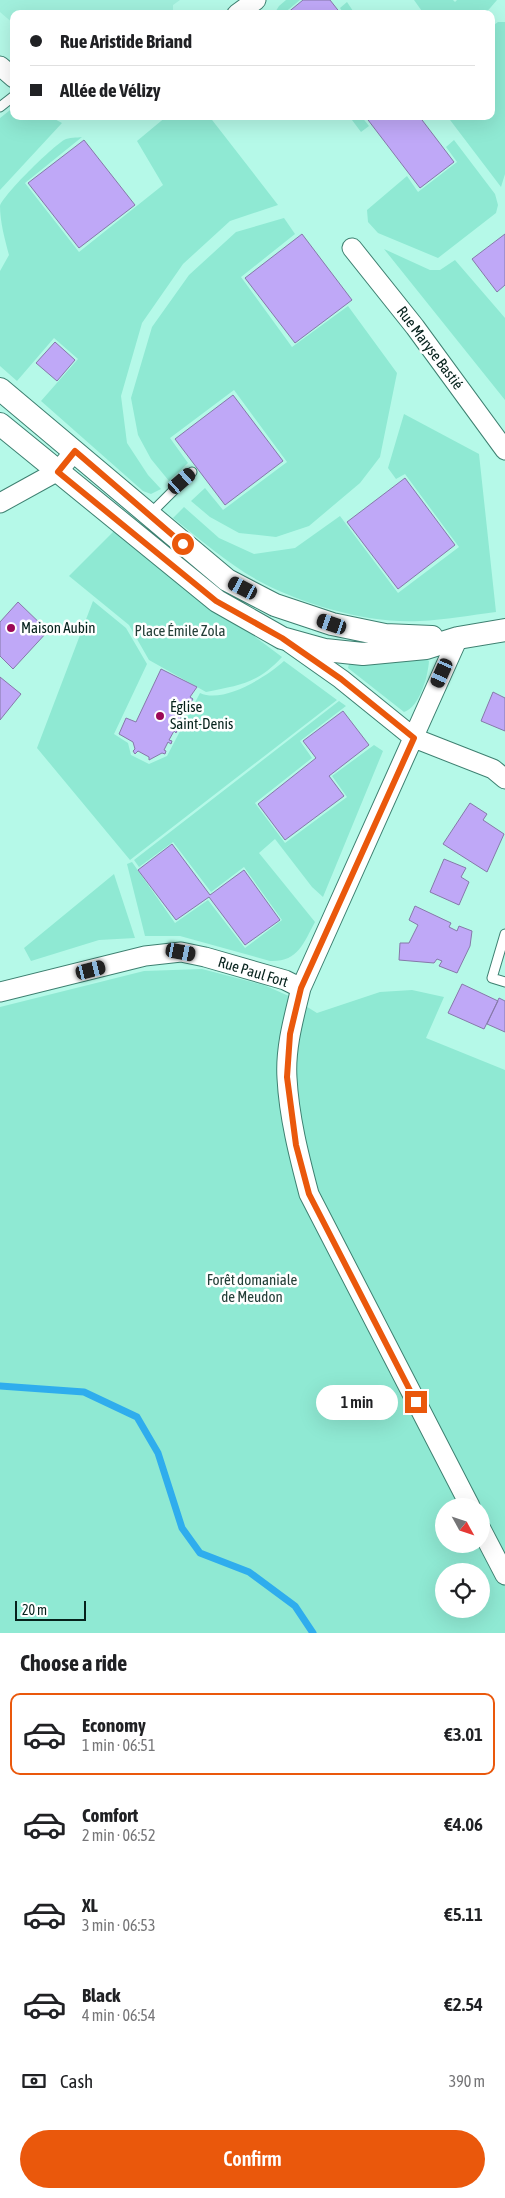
<!DOCTYPE html>
<meta charset="utf-8">
<style>
body{margin:0;font-family:"Asap Condensed",sans-serif;background:#f2f2f2;color:#202124;height:100vh;display:flex;flex-direction:column;font-size:19px;white-space:nowrap}
*{box-sizing:border-box;margin:0}
p{font-size:16px;color:#757577}
.icon{flex:none;width:28px;height:28px;fill:none;stroke:currentColor;stroke-width:2;stroke-linecap:round;stroke-linejoin:round}
.map{position:relative;height:1633px;overflow:hidden}
.panel{display:flex;flex-direction:column;background:#fff;flex:1}
.panel>*{flex:none}
.banner{position:absolute;left:10px;top:10px;width:485px;height:110px;border-radius:10px;box-shadow:0 5px 20px #0002;display:grid;align-content:center;height:110px;padding:0 20px;background:#fff}
.needle{width:32px;rotate:130deg}
.buttons{position:absolute;left:435px;top:1498px;display:grid;gap:10px}
.buttons a{display:grid;place-items:center;width:55px;height:55px;border-radius:50%;background:#fff;box-shadow:0 5px 20px #0002;font-size:25px}
.scale{position:absolute;left:15px;bottom:12px;width:71px;box-sizing:border-box;padding-left:5px;border:2px solid #06221c;border-top:0;font-size:14px;line-height:18px;white-space:nowrap;color:#06221c;-webkit-text-stroke:4px #fff;paint-order:stroke}
.end{position:absolute;width:22px;height:22px;margin:-11px;border:6px solid #ea580c;background:#fff;box-shadow:0 0 0 2px #fff}
.from{border-radius:50%}
.bubble{position:absolute;height:35px;border-radius:18px;background:#fff;box-shadow:0 5px 20px #0002;font-size:16px;font-weight:600;line-height:35px;text-align:center}
.car{position:absolute;width:15px;height:30px;margin:-15px -8px;border-radius:6px;box-shadow:0 0 4px 1px #0007;background:linear-gradient(#222 24%,#8ab4d8 0 40%,#222 0 76%,#8ab4d8 0 86%,#222 0)}
.banner b{display:flex;align-items:center;gap:18px;height:48px;font-size:19px}
.banner b+b{border-top:1px solid #e0e0e0}
.banner i{width:12px;height:12px;background:#202124}
ul{padding:0;list-style:none}
li{display:flex;align-items:center;gap:15px;height:82px;margin:0 10px 8px;padding:0 10px;border:2px solid transparent;border-radius:10px}
li div{flex:1}
li b{display:block;font-size:19px}
li em{font-style:normal;font-weight:600}
li.selected{border-color:#ea580c}
li>.icon{width:45px;height:45px;stroke-width:1.5}
h2{padding:0 20px;font-size:22px;line-height:60px}
.pay{display:flex;align-items:center;gap:12px;height:55px;padding:0 20px;font-size:19px}
.pay p{margin-inline-start:auto}
.action{display:flex;gap:10px;margin-top:auto;padding:10px 20px}
.action a{flex:1;height:58px;border-radius:30px;background:#ea580c;color:#fff;font-size:20px;font-weight:600;line-height:58px;text-align:center}
.map>svg:first-child{display:block}
</style>
<div class="map">
<svg width="505" height="1633" viewBox="0 0 505 1633">
<rect width="100%" height="100%" fill="#b5f9e8"/>
<path fill="#a1efdc" d="M0,0h180l-7,5v9h-159v10l-14,-12z"/>
<path fill="#8fe9d3" fill-rule="evenodd" d="M286,0h14l-17,14h-9l5,-8z
M414,0h39l2,2 2,-2h40l-12,14h-61z
M347,2l8,12h-11l-4,-6z
M498,22h7v152l-4,13 -54,-71h44v-89z
M14,107v9h35l13,7 -62,67v-72z
M167,116h42l69,89 -48,16 -47,43 -41,59 -21,73 6,47 21,32 13,14 -10,5 -8,-3 -102,-90 37,-42 -24,-21 -37,43 -17,-15v-95l9,-16c-4,-15 -9,-33 -9,-49 4,-12 51,-58 64,-66 5,-3 13,-2 18,-3l-57,46 54,69 84,-67 -26,-44z
M349,116h12l8,10 -8,6z
M454,140l41,54 3,11 -2,8 -58,45 -60,-25 -10,-11 -1,-12 40,-34 11,16 39,-30 -11,-15z
M284,218l11,16 -54,43 51,70 56,-41 49,67 -17,84 -20,26 -51,43 -33,11 -37,-4 -29,-16 -19,-16 14,-13 18,22 64,-48 -53,-72 -64,48 18,25 -19,18 -18,-22 -13,-24 -7,-37 21,-71 37,-52 47,-43z
M384,249l46,21h10l15,-10 50,58v82z
M404,414l75,40 17,158c-25,3 -51,8 -76,9 -51,3 -116,-16 -161,-40 -31,-17 -58,-41 -86,-63l11,-11 35,31 35,16 41,-6 45,-32 58,77 61,-46 -54,-73 -9,5 -8,-11z
M114,531l168,126c-25,27 -42,28 -76,35l-57,-32 -20,-35 -60,-49z
M93,601l33,27 21,36 -33,70 14,9 3,12 18,9 18,-8 33,-63c24,11 66,-16 84,-32l53,39 -207,160 -93,-112z
M422,657l7,4c-1,15 -9,46 -25,51l-56,-44 1,-4z
M339,701l7,5 -46,35 12,17 -57,45 30,40 62,-46 -15,-21 42,-31 9,6 -60,146 -11,-10 -37,-48 -16,14 56,69c-12,22 -17,40 -45,39l-90,-25h-35l-18,-72 5,-2 43,61 33,-23 37,48 37,-28 -38,-53 -33,25 -38,-50 -34,25 -5,-7z
M114,874l21,64 -36,2 -68,21 -7,-13z
M202,969l62,16 27,12 26,16 63,-21 32,-2 32,7 -18,41 79,32v563h-505v-626l144,-36zM444,1506h37v38h-37zM444,1571h37v38h-37z"/>
<g fill="none" stroke-linecap="round" stroke-linejoin="round">
<path stroke="#2faded" stroke-width="7" d="M0,1386l84,6 53,25 21,36 24,75 18,25 49,19 46,34 18,27"/>
</g>
<path fill="#bfa8f7" stroke="#8679a9" d="M303,0h27l11,14h-55z
M365,116h54l35,46 -34,26z
M84,140l51,65 -56,43 -51,-65z
M302,234l50,66 -57,43 -50,-65z
M505,234v51l-8,7 -25,-33z
M55,342l20,18 -18,21 -21,-18z
M233,395l50,66 -58,44 -50,-66z
M405,478l50,67 -57,44 -51,-67z
M18,602l30,29 -35,38 -13,-13v-34z
M161,669l36,18 -7,10 3,2 -2,3 -2,-2 -4,7 2,2 -1,3 -3,-1 -3,8 2,1 -6,13 -2,-2 -5,9 3,1 -1,3 -3,-2 -4,8 2,1 -1,3 -3,-1 -13,7v-3l-11,-6 -3,3 -2,-3 2,-2 -2,-7 -14,-8 7,-16 10,4z
M0,677l21,17 -21,26z
M493,692l12,6v33l-24,-10z
M343,711l26,34 -40,31 15,20 -59,44 -27,-36 58,-46 -13,-17z
M470,803l17,11 -4,6 21,14 -17,38 -44,-28z
M172,844l38,51 34,-25 36,50 -35,25 -36,-48 -33,23 -38,-50z
M444,859l22,9 -5,9 8,5 -10,23 -29,-13z
M415,906l36,17 -2,4 8,4 2,-5 13,5 -2,15 -13,27 -18,-7 3,-5 -5,-2 -3,4 -35,-3 1,-17h9l9,-18 -9,-5z
M462,984l36,17 -14,28 -36,-16z
M499,998l6,3v31l-18,-8z"/>
<g fill="none" stroke-linecap="round" stroke-linejoin="round">
<defs>
<path id="service" d="M0,107l14,-11
M150,514l42,-42
M505,934l-13,44 13,4"/>
<path id="minor" d="M237,14l19,-14
M0,66l14,12
M352,248l63,79 90,123
M0,503l58,-32 17,-20
M458,638l-157,350c-7,29 -16,60 -14,90 2,39 12,78 22,116l161,312
M290,643l51,36 73,59 79,31 12,10
M0,992l145,-36 36,-4 24,5 80,23 16,8
M481,1529l24,46"/>
<path id="tertiary" d="M0,389l227,191 48,25 57,19 53,11 47,2
M0,424l217,177 65,37 43,12 38,4 63,-6 32,-10 47,-8"/>
</defs>
<use href="#service" stroke="#3e8071" stroke-width="11"/>
<use href="#minor" stroke="#3e8071" stroke-width="21"/>
<use href="#tertiary" stroke="#3e8071" stroke-width="24"/>
<use href="#service" stroke="#fff" stroke-width="9"/>
<use href="#minor" stroke="#fff" stroke-width="19"/>
<use href="#tertiary" stroke="#fff" stroke-width="22"/>
</g>
<g fill="none" stroke-linecap="round" stroke-linejoin="round">
<path stroke="#ea580c" stroke-width="6" d="M183,544l-108,-93 -17,21 158,129 66,37 59,41 73,59 -113,250 -11,46 -3,43 9,68 13,49 107,208"/>
</g>
<g fill="#9c0957" stroke="#fff" stroke-width="2">
<circle cx="11" cy="628" r="5"/>
<circle cx="160" cy="716" r="5"/>
</g>
<g text-anchor="middle" stroke-width="5" stroke-linejoin="round" paint-order="stroke">
<g font-size="15" fill="#06221c" stroke="#fff">
<text transform="translate(430 348) rotate(53)" y="5">Rue Maryse Bastié</text>
<text transform="translate(253 972) rotate(17)" y="5">Rue Paul Fort</text>
</g>
<g font-size="15" fill="#06221c" stroke="#fff" text-anchor="start">
<text x="21" y="633">Maison Aubin</text>
<text x="170" y="712">Église<tspan x="170" dy="17">Saint-Denis</tspan></text>
</g>
<g font-size="15" fill="#243f38" stroke="#fff">
<text x="180" y="636">Place Émile Zola</text>
<text x="252" y="1285">Forêt domaniale<tspan x="252" dy="17">de Meudon</tspan></text>
</g>
</g>
</svg>
<div class="buttons">
<a><svg class="needle" viewBox="-14 -14 28 28"><path d="M0-13l5 13h-10z" fill="#e53935"/><path d="M0 13l5-13h-10z" fill="#757577"/></svg></a>
<a><svg class="icon" aria-label="locate" viewBox="0 0 24 24"><circle cx="12" cy="12" r="6"/><path d="M12 2v4M12 18v4M2 12h4M18 12h4"/></svg></a>
</div>
<div class="scale">20 m</div>
<i class="end from" style="left:183px;top:544px"></i>
<i class="end" style="left:416px;top:1402px"></i>
<div class="bubble" style="left:316px;top:1385px;width:82px">1 min</div>
<i class="car" style="left:182px;top:481px;rotate:49deg"></i>
<i class="car" style="left:243px;top:588px;rotate:297deg"></i>
<i class="car" style="left:332px;top:624px;rotate:289deg"></i>
<i class="car" style="left:442px;top:673px;rotate:204deg"></i>
<i class="car" style="left:181px;top:952px;rotate:101deg"></i>
<i class="car" style="left:91px;top:970px;rotate:76deg"></i>
<div class="banner">
<b><i class="from"></i>Rue Aristide Briand</b>
<b><i></i>Allée de Vélizy</b>
</div>
</div>
<section class="panel">
<h2>Choose a ride</h2>
<ul>
<li class="selected"><svg class="icon" aria-label="car" viewBox="0 0 24 24"><path d="M5 17H2v-5l4-1 3-4h7l3 4 3 1v5h-3M9 17h6M6 11h13"/><circle cx="7" cy="17" r="2"/><circle cx="17" cy="17" r="2"/></svg><div><b>Economy</b><p>1 min · 06:51</p></div><em>€3.01</em></li>
<li><svg class="icon" aria-label="car" viewBox="0 0 24 24"><path d="M5 17H2v-5l4-1 3-4h7l3 4 3 1v5h-3M9 17h6M6 11h13"/><circle cx="7" cy="17" r="2"/><circle cx="17" cy="17" r="2"/></svg><div><b>Comfort</b><p>2 min · 06:52</p></div><em>€4.06</em></li>
<li><svg class="icon" aria-label="car" viewBox="0 0 24 24"><path d="M5 17H2v-5l4-1 3-4h7l3 4 3 1v5h-3M9 17h6M6 11h13"/><circle cx="7" cy="17" r="2"/><circle cx="17" cy="17" r="2"/></svg><div><b>XL</b><p>3 min · 06:53</p></div><em>€5.11</em></li>
<li><svg class="icon" aria-label="car" viewBox="0 0 24 24"><path d="M5 17H2v-5l4-1 3-4h7l3 4 3 1v5h-3M9 17h6M6 11h13"/><circle cx="7" cy="17" r="2"/><circle cx="17" cy="17" r="2"/></svg><div><b>Black</b><p>4 min · 06:54</p></div><em>€2.54</em></li>
</ul>
<div class="pay"><svg class="icon" aria-label="cash" viewBox="0 0 24 24"><path d="M3 7h18v10H3z"/><circle cx="12" cy="12" r="2"/></svg>Cash<p>390 m</p></div>
<div class="action"><a>Confirm</a></div>
</section>
